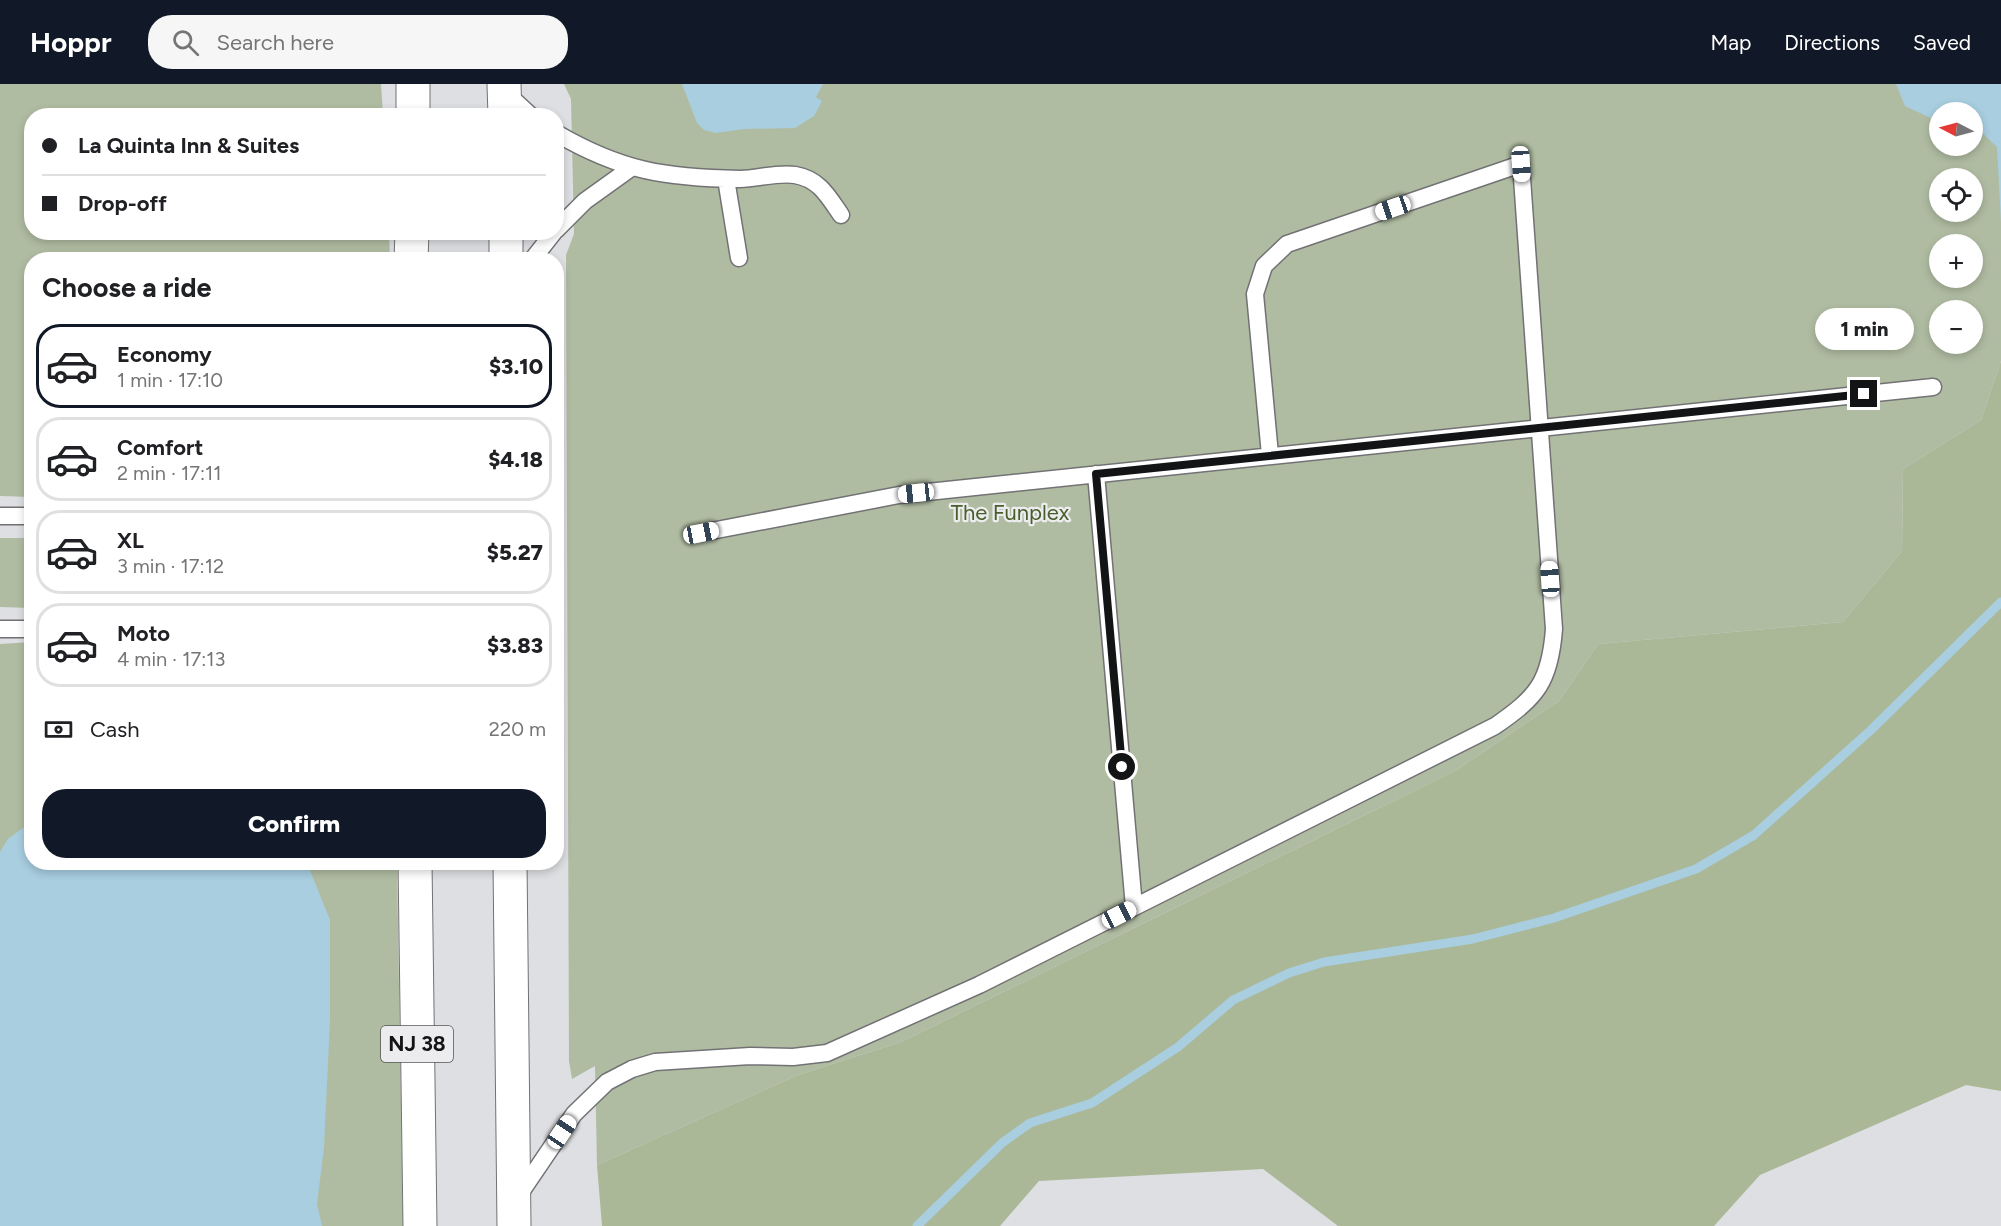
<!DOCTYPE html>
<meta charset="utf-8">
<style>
body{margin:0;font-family:Figtree,sans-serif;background:#f6f6f6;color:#202124;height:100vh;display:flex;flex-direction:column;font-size:22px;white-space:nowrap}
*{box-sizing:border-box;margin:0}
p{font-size:20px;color:#757577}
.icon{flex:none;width:33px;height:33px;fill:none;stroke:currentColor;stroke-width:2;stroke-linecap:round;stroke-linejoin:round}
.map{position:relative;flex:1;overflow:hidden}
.details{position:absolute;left:24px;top:168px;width:540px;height:618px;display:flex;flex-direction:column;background:#fff;border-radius:24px;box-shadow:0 3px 9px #0003}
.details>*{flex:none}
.top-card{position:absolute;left:24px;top:24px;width:540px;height:132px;border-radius:24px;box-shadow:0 3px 9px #0003;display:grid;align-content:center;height:132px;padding:0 18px;background:#fff}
.needle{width:39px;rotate:276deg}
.tools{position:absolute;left:1929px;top:18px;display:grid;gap:12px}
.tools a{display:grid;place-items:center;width:54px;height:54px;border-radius:50%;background:#fff;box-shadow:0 3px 9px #0003;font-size:30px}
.end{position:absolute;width:27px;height:27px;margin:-14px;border:8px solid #131415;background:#fff;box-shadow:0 0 0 3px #fff}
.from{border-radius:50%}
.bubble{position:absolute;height:42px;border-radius:21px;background:#fff;box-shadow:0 3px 9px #0003;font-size:20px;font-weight:800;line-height:42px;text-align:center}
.car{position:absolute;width:18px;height:36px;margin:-18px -9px;border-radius:8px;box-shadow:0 0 4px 2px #0007;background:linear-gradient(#fff 24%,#345 0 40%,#fff 0 76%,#345 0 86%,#fff 0)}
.top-card b{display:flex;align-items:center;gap:21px;height:57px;font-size:22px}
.top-card b+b{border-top:2px solid #e0e0e0}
.top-card i{width:15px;height:15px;background:#202124}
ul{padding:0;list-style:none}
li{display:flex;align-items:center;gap:18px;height:84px;margin:0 12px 9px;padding:0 6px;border:3px solid #e0e0e0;border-radius:24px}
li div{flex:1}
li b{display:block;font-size:22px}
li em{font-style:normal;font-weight:800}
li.on{border-color:#111827}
li>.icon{width:54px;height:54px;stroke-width:1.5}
h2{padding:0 18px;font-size:27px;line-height:72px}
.pay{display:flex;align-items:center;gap:15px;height:66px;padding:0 18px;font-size:22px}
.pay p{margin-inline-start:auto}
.button{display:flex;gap:12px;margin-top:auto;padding:12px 18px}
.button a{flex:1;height:69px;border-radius:24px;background:#111827;color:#fff;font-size:24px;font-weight:800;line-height:69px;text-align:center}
header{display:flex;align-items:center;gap:36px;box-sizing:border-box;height:84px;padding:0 30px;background:#111827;color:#fff}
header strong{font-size:28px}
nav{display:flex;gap:33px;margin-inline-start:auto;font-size:21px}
.search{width:420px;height:54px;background:#f6f6f6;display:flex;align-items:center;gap:15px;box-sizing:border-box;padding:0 21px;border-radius:24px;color:#757577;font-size:22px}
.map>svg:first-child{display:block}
</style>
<header>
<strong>Hoppr</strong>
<div class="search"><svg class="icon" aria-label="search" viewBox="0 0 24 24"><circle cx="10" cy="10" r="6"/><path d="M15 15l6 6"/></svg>Search here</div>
<nav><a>Map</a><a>Directions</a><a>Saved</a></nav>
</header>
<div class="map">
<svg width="2001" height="1142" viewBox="0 0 2001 1142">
<rect width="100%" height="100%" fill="#dedfe2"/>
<path fill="#b0bca2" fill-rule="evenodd" d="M0,0h381l2,31 -351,1v116l357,1 1,26 -358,1 -1,237 -31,-1z
M564,0h1437v277l-20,59 -78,49 -1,82 -59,71 -245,22 -39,57 -104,70 -554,271 -103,33 -201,90 -2,-99 -23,13 -3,-18 -3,-806 8,-21 -3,-135zM1940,28h32v34h-32zM1940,94h32v34h-32zM1940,160h32v34h-32zM1940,226h32v34h-32z
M0,454h31v70l-31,-1z
M31,558l1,220 365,1 6,363h-403v-582z"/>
<path fill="#aab897" d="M2001,277v730l-35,-6 -206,90 -46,51h-376l-75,-57 -224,12 -39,45h-398l-5,-61 201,-90 103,-33 554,-271 104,-70 39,-57 245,-22 59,-71 1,-82 78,-49z"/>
<path fill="#a8cee0" d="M682,0h141l-7,13 6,4 -8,15 -19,12 -51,1 -28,4 -12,-3 -7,-7z
M1896,0h105v138l-4,-75 -24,-23 -1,-12h-32l-1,10 -2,-1 -32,-15z
M31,738l1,40 275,1 23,57v100l-6,127 -7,57 5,22h-322v-374l8,-13z"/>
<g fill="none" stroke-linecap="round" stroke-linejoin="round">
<path stroke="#a8cee0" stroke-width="9" d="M917,1142l85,-83 28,-20 62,-20 86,-56 55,-47 56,-27 35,-11 149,-23 81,-21 142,-49 58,-34 117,-105 130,-128"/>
<defs>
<path id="service" d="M505,8l26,24
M556,49c65,38 110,45 184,46 17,0 38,-7 55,-4 24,4 33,21 46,40
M726,95l13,79
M556,146l29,-29 46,-33
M532,176l22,-28
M1096,390l38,433
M0,432h32
M701,449l198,-38 1034,-108
M0,545h32
M517,1114l57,-84 33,-32 25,-13 23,-7 95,-6 43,1 34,-4 152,-68 516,-259c42,-29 55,-44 59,-97l-33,-465 -234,80 -23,22 -9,28 15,161"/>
<path id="trunk" d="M504,0l1,32
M413,32v-32
M506,148v28
M411,176l1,-28
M415,778l5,364
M510,778l4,364"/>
</defs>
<use href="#service" stroke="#727275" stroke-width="19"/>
<use href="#trunk" stroke="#727275" stroke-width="35"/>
<use href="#service" stroke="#fff" stroke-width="16"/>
<use href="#trunk" stroke="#fff" stroke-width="33"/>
</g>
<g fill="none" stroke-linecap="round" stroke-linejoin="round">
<path stroke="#131415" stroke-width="8" d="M1122,683l-26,-293 768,-80"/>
</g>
<g text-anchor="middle" stroke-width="4.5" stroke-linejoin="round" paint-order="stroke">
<rect fill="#ececef" stroke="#545556" stroke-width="1.5" x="381" y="942" width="72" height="36" rx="4.5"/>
<g font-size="21" font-weight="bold" fill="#131415">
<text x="417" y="967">NJ 38</text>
</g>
<g font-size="22" fill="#4a5e2c" stroke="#ececef">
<text x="1010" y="436">The Funplex</text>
</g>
</g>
</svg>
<div class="tools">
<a><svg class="needle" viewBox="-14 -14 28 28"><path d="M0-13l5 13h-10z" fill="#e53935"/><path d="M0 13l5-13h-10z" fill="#757577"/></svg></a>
<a><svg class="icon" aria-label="locate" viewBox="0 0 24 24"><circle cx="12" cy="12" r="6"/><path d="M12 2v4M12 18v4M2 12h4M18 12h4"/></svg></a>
<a>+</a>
<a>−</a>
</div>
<i class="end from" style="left:1122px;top:683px"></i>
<i class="end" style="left:1864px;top:310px"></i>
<div class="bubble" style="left:1815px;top:224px;width:99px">1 min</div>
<i class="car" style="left:1521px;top:80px;rotate:176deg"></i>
<i class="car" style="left:1393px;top:124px;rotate:251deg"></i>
<i class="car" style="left:916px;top:409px;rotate:264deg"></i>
<i class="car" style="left:701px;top:449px;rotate:79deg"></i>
<i class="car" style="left:1550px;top:495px;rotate:356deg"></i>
<i class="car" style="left:1119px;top:831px;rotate:63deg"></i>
<i class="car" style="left:562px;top:1048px;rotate:34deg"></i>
<div class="top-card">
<b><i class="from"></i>La Quinta Inn &amp; Suites</b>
<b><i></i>Drop-off</b>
</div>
<section class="details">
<h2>Choose a ride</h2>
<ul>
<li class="on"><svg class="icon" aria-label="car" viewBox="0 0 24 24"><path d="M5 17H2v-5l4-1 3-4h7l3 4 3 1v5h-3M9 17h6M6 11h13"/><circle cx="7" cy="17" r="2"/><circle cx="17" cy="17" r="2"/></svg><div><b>Economy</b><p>1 min · 17:10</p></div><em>$3.10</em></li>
<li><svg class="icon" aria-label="car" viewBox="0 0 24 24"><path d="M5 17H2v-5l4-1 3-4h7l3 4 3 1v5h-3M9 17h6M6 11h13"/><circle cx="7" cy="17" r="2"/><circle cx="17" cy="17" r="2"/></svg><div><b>Comfort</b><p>2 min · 17:11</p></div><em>$4.18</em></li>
<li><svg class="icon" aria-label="car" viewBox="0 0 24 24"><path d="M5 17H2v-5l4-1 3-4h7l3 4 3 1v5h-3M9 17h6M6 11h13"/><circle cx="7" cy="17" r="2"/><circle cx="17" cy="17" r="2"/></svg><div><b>XL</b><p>3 min · 17:12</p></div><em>$5.27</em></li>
<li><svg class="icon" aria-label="car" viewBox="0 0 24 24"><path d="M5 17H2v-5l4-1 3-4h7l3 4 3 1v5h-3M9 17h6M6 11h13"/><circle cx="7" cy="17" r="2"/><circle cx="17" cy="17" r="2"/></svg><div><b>Moto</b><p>4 min · 17:13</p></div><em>$3.83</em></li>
</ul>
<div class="pay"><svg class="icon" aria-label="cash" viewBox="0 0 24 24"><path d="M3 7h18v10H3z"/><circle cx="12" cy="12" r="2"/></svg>Cash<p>220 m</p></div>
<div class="button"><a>Confirm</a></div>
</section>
</div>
